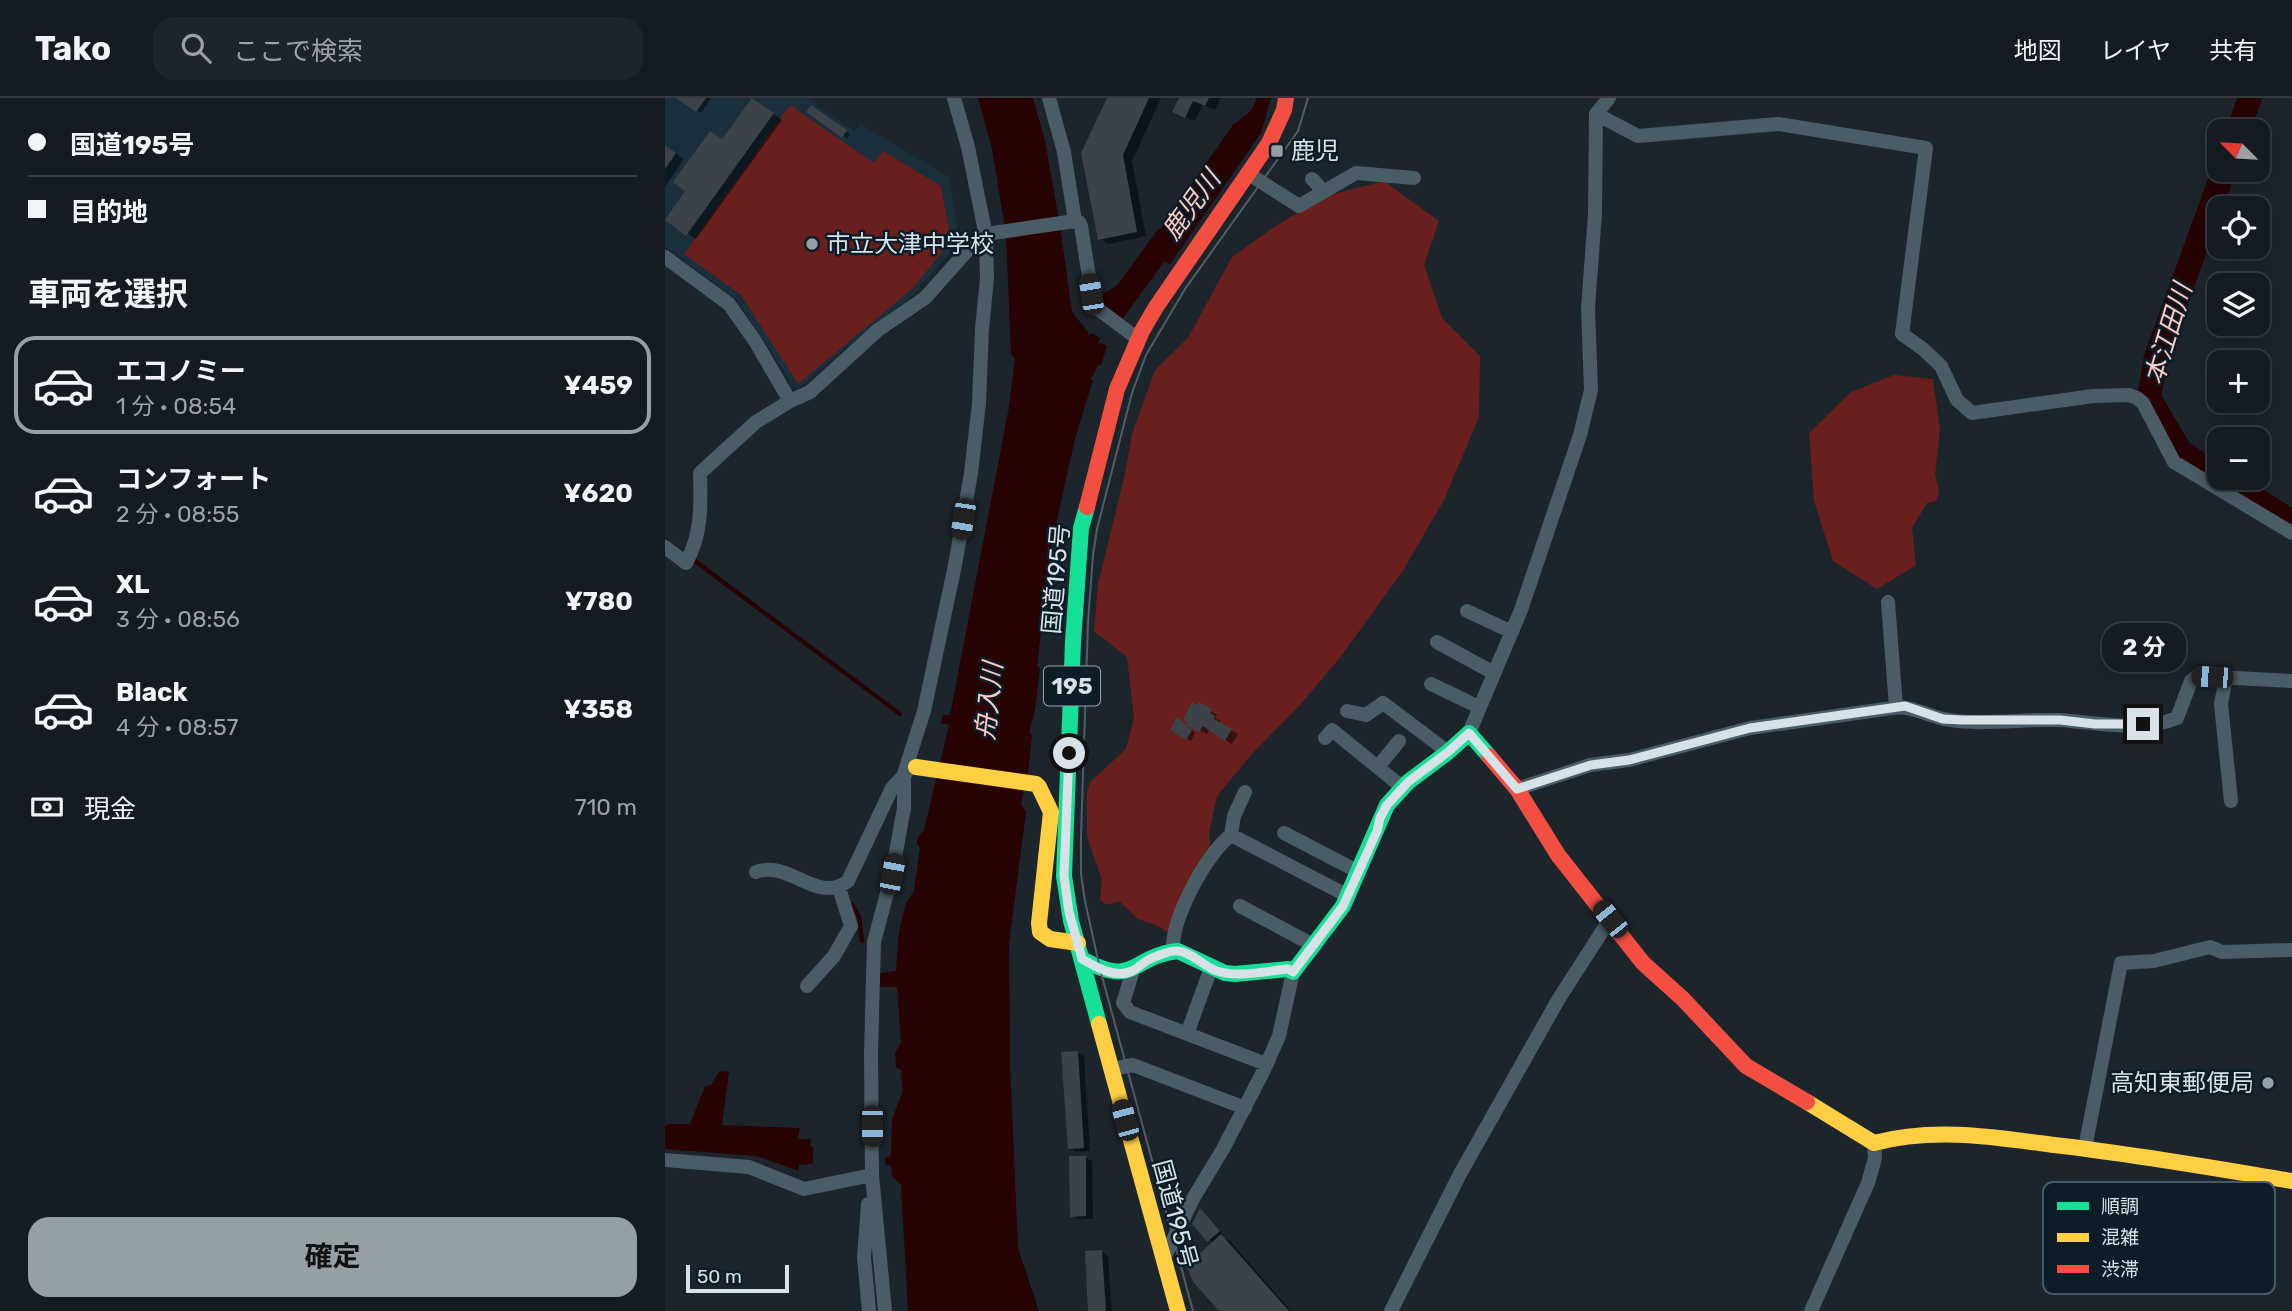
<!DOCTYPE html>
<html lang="ja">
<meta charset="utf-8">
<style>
body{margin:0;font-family:Rubik,"Noto Sans JP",sans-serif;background:#1e252a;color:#f1f3f6;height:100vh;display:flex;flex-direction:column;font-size:26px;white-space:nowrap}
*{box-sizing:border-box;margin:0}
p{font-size:23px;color:#9da1a5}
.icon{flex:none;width:38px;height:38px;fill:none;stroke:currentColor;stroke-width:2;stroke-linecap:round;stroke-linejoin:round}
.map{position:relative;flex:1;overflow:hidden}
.details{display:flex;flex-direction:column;background:#151c21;width:665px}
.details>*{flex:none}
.hud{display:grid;align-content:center;height:154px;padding:0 28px;background:#151c21}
.needle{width:46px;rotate:294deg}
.controls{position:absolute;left:1542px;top:21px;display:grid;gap:14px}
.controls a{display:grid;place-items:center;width:63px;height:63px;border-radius:14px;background:#151c21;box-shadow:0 4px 18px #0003,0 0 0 2px #343a3f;font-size:35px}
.scale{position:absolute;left:21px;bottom:18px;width:103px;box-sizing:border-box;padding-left:7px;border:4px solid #d6e1e8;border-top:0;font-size:19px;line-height:24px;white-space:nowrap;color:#d6e1e8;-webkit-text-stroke:5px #0c1d28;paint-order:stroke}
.end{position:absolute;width:32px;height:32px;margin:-16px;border:9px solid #d6e1e8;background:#111;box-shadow:0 0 0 4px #111}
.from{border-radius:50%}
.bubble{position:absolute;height:49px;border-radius:21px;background:#151c21;box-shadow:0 4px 18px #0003,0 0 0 2px #343a3f;font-size:23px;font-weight:700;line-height:49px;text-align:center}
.car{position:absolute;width:21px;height:42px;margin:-21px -10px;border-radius:9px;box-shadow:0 0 5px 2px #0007;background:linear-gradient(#222 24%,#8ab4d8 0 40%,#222 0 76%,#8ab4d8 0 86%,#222 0)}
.hud b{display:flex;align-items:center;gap:24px;height:66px;font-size:26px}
.hud b+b{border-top:2px solid #343a3f}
.hud i{width:18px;height:18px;background:#f1f3f6}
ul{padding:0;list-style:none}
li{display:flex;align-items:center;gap:21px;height:98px;margin:0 14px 10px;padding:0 14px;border:4px solid transparent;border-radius:21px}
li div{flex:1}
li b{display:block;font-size:26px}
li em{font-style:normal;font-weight:700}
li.selected{border-color:#959fa6}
li>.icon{width:63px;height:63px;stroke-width:1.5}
h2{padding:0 28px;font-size:32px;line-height:84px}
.pay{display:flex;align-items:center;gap:18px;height:77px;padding:0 28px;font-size:26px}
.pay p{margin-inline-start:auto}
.primary-button{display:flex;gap:14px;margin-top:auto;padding:14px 28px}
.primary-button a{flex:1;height:80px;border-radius:21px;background:#959fa6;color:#111;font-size:28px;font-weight:700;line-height:80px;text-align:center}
header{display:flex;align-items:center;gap:42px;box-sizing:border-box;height:98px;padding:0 35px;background:#151c21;border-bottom:2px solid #343a3f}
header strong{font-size:33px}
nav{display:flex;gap:38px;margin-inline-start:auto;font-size:24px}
.search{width:490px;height:63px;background:#1e252a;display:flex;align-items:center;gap:18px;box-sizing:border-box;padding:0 24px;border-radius:21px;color:#9da1a5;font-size:26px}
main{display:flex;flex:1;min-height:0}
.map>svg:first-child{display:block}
</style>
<header>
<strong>Tako</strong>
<div class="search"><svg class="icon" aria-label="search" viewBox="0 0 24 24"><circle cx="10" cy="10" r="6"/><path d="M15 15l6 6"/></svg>ここで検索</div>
<nav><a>地図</a><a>レイヤ</a><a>共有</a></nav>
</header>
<main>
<section class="details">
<div class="hud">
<b><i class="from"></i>国道195号</b>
<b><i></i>目的地</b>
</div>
<h2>車両を選択</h2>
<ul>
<li class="selected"><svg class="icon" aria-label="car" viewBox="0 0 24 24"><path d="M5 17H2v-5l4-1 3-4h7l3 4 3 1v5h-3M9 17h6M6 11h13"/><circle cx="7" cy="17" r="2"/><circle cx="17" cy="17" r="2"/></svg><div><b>エコノミー</b><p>1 分 · 08:54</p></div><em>¥459</em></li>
<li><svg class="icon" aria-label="car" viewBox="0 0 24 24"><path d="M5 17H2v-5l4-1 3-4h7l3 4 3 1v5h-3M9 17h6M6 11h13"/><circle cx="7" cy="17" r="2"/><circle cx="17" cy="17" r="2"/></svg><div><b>コンフォート</b><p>2 分 · 08:55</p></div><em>¥620</em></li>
<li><svg class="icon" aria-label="car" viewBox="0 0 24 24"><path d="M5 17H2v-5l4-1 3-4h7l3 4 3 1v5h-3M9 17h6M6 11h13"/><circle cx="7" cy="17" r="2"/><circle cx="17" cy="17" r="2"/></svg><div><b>XL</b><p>3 分 · 08:56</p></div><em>¥780</em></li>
<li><svg class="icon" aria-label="car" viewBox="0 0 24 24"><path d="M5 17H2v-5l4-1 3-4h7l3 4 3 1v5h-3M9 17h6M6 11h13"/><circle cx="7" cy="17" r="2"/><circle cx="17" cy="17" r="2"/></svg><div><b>Black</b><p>4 分 · 08:57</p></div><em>¥358</em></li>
</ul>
<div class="pay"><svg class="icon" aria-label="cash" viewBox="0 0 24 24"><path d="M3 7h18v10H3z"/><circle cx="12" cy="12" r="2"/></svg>現金<p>710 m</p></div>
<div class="primary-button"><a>確定</a></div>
</section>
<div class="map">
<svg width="1627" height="1213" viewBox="0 0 1627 1213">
<rect width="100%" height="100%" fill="#1c252c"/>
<path fill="#192f3c" d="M0,0h143l47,34 5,-8 89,53 11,64 -50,57 -47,36 -64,54 -5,-1 -57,-87 -72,-54z"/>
<path fill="#691f1e" d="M125,7l84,58 9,-12 58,35 10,55 -39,48 -114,95 -57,-89 -57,-41z
M719,83l55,40 -15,44 18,53 38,38 -1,61 -35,83 -40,69 -65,90 -39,46 -49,50 -34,41 -8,38 2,18 -42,81 -13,-8 -18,-6 -19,-18 -7,3h-7l-5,-5 2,-19 -15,-43v-45l3,-10 36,-33 8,-31 -7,-61 -33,-26 4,-47 27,-110 7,-40 23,-64 33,-32 44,-81 45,-32 49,-29z
M1229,277l39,4 7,51 -5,45 4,16 -3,10 -9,2 -15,25 4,37 -39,24 -44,-28 -19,-60 -5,-68 42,-41z"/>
<path fill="#270304" d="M313,0h55l12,43 15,85 12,86 17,21 -1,3 4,-3 8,5 -2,7 2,-2 7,3 -6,19h-3l-5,11 -3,2 3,2 -18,59 -17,76 -9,50 -12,101 3,2 -5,42 -6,23 3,2 -4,38 -7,30 5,9 -17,131 1,121 8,184 21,63h-131l-7,-126 -9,-9 -1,-10 -5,-1 -1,-7 6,-2 1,-37 11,-28 -2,-21 -5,-3 -1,-14 6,-11 -4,-55h-18l1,-14 16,-2 3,-39 7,-29 8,-12 6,-43 -3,-5 1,-7 6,-6 25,-105 -8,-2 2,-8h7l59,-308 6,-48 -4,-5 -5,-120 -14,-85z
M592,0h14l-10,35 -91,131 -16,-8 -32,42 10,8 -15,10 -15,-9 -3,-11 19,-11 15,-17 100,-143 18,-14z
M60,973l4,1 -7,53 78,3 -2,11h13l-1,7 3,1v17l-14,1v6l-43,-15 -91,-7v-23l5,-2h20l15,-38 6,-1 8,-13z"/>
<path fill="#0007" d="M14,0h32l-10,15z
M444,0h52l-29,63 14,75 -38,8 -9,-6z
M511,0h45l-6,12 -12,-5 -8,16 -11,-5 -4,-16z
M96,7l21,15 -86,119 -29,-19 56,-79z
M146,9l39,27 -3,4 -4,-2z
M0,48l19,13 -19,28z
M535,607l17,10 -2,3 6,3 -2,3 19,10 -6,10 -17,-10 -5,-6 -3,6 -18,-10z
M516,624l14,11 -4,8 -19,-12z
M412,955l7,3 6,95 -14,1 -7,-4z
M420,1059l7,4 1,58h-14l-7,-3z
M536,1112l22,24 -2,2 9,5 61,70h-70l-8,-68 -19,-20z
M437,1154l6,4 4,55h-22z"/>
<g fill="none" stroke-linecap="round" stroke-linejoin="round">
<path stroke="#270304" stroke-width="4.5" d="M26,460l209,156
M187,807l7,12 3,24"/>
<path stroke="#270304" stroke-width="24" d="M1573,33l12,-33
M447,215l53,-73
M1554,378l-38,-24 -32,-54 7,-41 68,-187
M1557,380l70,44"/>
</g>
<path fill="#3b4248" d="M11,0h30l-10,14z
M87,0l22,15 -88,123 -21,-16 20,-29 -12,-9 37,-51 12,8z
M442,0h42l-26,57 14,77 -39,8 -17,-87z
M514,0h30l-4,8 -12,-5 -8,17 -13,-6z
M146,7l36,25 -5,8 -36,-26z
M0,47l11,8 -11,16z
M527,604l5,3 2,-3 13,7 -2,4 5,3 -1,3 18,10 -7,12 -22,-15 -4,6 -13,-7 2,-2 -5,-3z
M512,619l15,13 -6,10 -16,-10z
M413,953l6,97 -16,1 -7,-97z
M404,1058h17v60l-16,1z
M535,1110l20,23 -13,11 -15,-18z
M556,1136l68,77h-70l-25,-28 -8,-17z
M437,1152l4,61h-18l-3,-60z"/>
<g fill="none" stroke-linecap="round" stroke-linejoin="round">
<path stroke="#4a5c66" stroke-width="14" d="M384,0l15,54 11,69 4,1 2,4 12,76 5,7 40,30
M944,0l-13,16 42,22 140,-12 148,24 -24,186 21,15 18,17 16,34 15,13 121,-17 36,-1 8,3 6,5 31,59 118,71
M584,76l50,32 57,-33 58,5
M647,81l6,6 2,8
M0,159l64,47 26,37 35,60
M0,449l21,16c16,-29 15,-58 14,-90l56,-51 34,-21 20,-9 68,-62 47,-32 49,-55 19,-10 82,-12
M1223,504l8,105
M802,513l45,21
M772,544l57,31
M1561,580l-5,26 10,97
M766,586l48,23
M682,613l19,4 17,-12 65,49
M804,635l52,-123 59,-175 11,-45 -3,-82 7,-94 1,-100
M660,640l7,-8 70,57
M713,669l21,-26
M852,691l73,-24 39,-5 121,-32 142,-20c20,-3 33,7 52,11 37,7 77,0 114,1 38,2 82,13 119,-2l14,-37 6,-5 95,5
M619,735l75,39
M566,737l3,-19 11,-24
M91,774c33,-13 61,33 92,9l44,-93 14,-15
M575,808l75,40
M508,853c-2,-32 33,-97 58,-116l117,61
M468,872l-10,33 7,9 136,52
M142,888l27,-30 17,-30 -12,-38
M522,936l24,-66
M447,971l21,-4 112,43
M1420,1050l36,-185 33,-2 56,-14 12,5 70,-2
M0,1062l84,7 55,22 68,-14
M203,1106l-4,53 5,54
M500,1158l29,-59 29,-48 41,-79 15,-34 14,-64
M220,1213l-13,-136 -1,-122 3,-111 18,-68 12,-66v-34l20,-63 31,-146 16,-92 8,-70 3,-74 5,-51 -1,-42 -18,-89 -14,-49
M726,1213l69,-137 98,-174 52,-81
M1146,1213l57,-128 7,-25 -1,-15"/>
<path stroke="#16e098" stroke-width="16" d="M422,409l-6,21 -8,114 -9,234 7,45 28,103
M417,861c54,30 48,-3 96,-8l47,22 10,1 53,-5 5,3 50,-66 44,-101 21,-23 40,-30 21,-19 20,23"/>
<path stroke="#ffcf43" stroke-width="16" d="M251,669l120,17 3,3 12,25 -12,111 1,9 10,7 28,4
M434,926l79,287
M1142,1004l67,41c60,-16 120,-6 180,2 80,9 159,23 238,36"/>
<path stroke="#f24e42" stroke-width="16" d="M422,409l30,-118 25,-58 14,-24 113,-164 15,-33 2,-12
M824,658l28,33 41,66 85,108 40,36 63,67 61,36"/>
<path stroke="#505e67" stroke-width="2" d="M528,1213l-93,-342 -15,-68 -4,-27v-38l7,-214 5,-67 4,-26 35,-136 14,-38 39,-66 113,-158 10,-33"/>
</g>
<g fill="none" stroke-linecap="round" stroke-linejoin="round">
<path stroke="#d6e1e8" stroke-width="9" d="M404,655l-5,123 5,36 13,47c14,8 35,21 52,11 9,-6 11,-10 23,-14 6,-2 14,-6 21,-5 14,1 26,16 39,20 22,7 49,0 71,-2l5,3 50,-66 34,-75 3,-13 7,-13 21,-23 40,-30 21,-19 48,56 74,-24 38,-5 121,-32 155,-22 38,13 19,1h98l35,4h48"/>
</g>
<g fill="#959fa6" stroke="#0c1d28" stroke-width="2.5">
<rect x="605" y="46" width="14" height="14" rx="3.5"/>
<circle cx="147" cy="146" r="7"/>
<circle cx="1603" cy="985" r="7"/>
</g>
<g text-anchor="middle" stroke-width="5" stroke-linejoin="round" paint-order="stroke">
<rect fill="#0c1d28" stroke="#99a6ae" stroke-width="2" x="379" y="568.5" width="56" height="39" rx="5"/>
<g font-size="23" font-weight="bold" fill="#d6e1e8">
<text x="407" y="596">195</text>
</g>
<g font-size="24" fill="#d6e1e8" stroke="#0c1d28" text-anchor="start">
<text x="626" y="61">鹿児</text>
<text x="161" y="154">市立大津中学校</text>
<text x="1589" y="993" text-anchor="end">高知東郵便局</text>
</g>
<g font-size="24" fill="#d6e1e8" stroke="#0c1d28">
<text transform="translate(391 481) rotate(-85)" y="8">国道195号</text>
<text transform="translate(510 1116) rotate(75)" y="8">国道195号</text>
</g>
<g font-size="26" font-style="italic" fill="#fec9c2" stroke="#0c1d28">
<text transform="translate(526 107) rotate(-54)" y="9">鹿児川</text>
<text transform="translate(1503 236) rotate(-73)" y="9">本江田川</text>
<text transform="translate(324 603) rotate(-84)" y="9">舟入川</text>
</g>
</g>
<rect x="1378" y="1084" width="232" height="112" rx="10" fill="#0c1d28" stroke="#495862" stroke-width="2"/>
<rect x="1392" y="1104" width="32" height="8" fill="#16e098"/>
<rect x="1392" y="1135" width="32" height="9" fill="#ffcf43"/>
<rect x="1392" y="1167" width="32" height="8" fill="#f24e42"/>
<g font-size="19" fill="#d6e1e8">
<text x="1436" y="1115">順調</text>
<text x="1436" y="1146">混雑</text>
<text x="1436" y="1178">渋滞</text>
</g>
</svg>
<div class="controls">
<a><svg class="needle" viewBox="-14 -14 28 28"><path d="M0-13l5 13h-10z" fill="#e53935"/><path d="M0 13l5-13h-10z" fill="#9da1a5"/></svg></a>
<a><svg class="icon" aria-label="locate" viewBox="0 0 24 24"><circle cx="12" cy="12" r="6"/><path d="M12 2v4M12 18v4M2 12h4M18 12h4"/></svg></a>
<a><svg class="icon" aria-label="layers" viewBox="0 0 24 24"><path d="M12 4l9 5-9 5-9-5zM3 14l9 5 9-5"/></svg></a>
<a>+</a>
<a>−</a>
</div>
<div class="scale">50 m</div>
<i class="end from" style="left:404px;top:655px"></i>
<i class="end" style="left:1478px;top:626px"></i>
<div class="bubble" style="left:1437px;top:525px;width:84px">2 分</div>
<i class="car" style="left:426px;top:196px;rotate:351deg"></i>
<i class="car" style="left:298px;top:421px;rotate:189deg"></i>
<i class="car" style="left:1547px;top:579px;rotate:273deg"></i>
<i class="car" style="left:227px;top:776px;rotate:11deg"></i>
<i class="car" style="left:945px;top:821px;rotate:321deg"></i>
<i class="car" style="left:460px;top:1022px;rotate:345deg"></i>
<i class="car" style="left:207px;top:1028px;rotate:180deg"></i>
</div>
</main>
